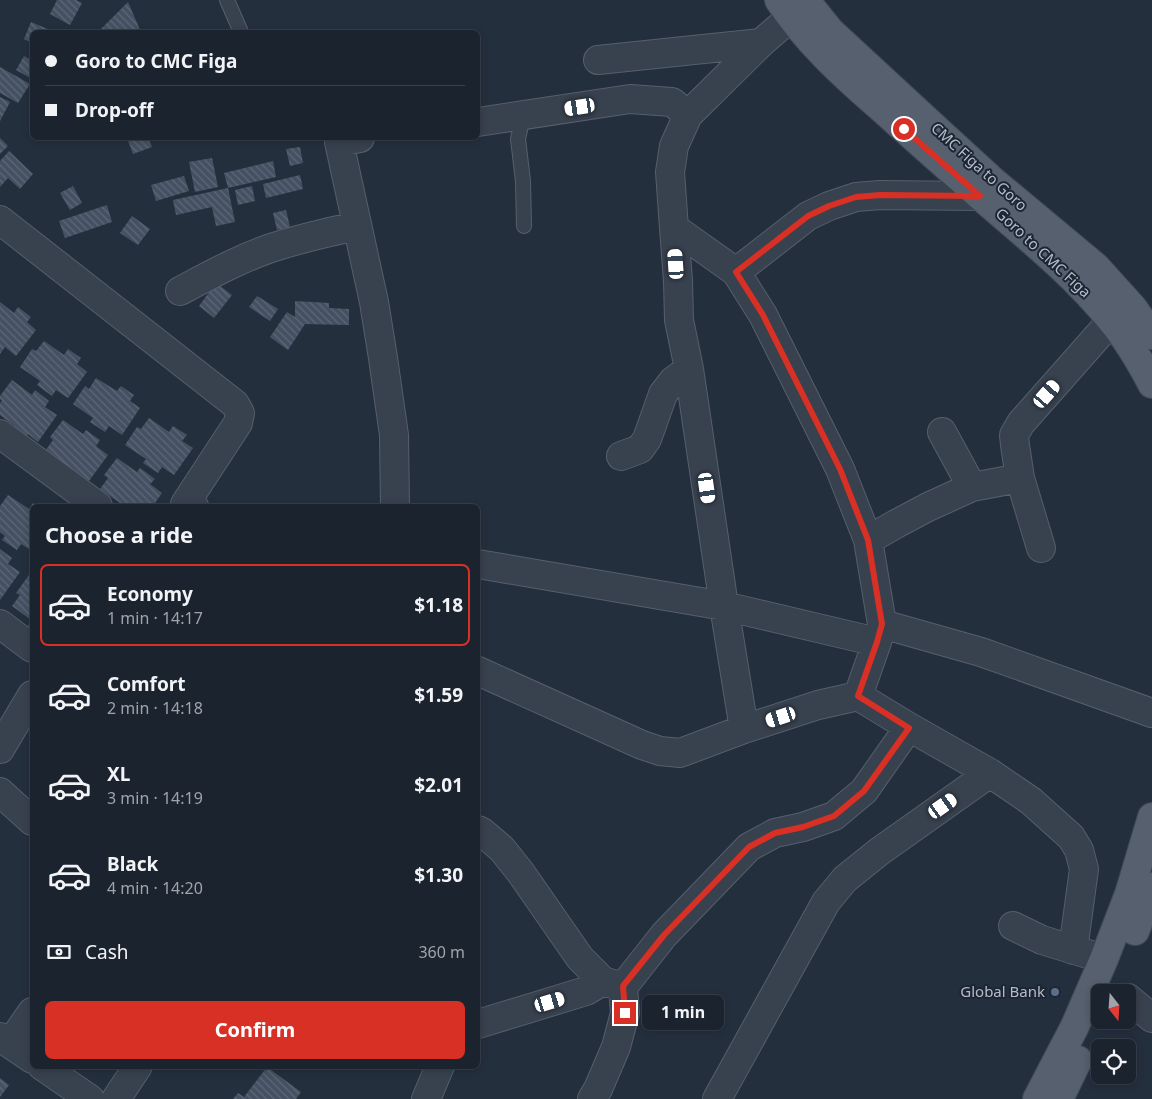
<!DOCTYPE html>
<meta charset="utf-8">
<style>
body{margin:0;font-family:"Noto Sans",sans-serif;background:#282f3a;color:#f1f3f6;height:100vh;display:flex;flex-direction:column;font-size:19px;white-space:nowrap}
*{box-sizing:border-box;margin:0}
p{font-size:16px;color:#a0a4aa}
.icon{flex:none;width:28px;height:28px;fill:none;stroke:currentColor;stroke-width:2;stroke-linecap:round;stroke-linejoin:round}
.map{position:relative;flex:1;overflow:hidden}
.details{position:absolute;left:30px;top:504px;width:450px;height:565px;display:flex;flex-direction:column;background:#1b232e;border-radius:8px;box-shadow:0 2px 8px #0003,0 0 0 1px #39404a}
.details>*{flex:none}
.guide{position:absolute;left:30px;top:30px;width:450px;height:110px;border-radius:8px;box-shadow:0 2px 8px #0003,0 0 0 1px #39404a;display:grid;align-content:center;height:110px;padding:0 15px;background:#1b232e}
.needle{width:32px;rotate:163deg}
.buttons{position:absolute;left:1091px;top:984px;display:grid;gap:10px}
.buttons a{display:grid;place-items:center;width:45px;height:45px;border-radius:8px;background:#1b232e;box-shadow:0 2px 8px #0003,0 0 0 1px #39404a;font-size:25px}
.end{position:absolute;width:22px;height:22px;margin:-11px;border:6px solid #d93025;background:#fff;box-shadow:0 0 0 2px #fff}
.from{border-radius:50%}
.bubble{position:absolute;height:35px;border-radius:8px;background:#1b232e;box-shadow:0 2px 8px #0003,0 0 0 1px #39404a;font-size:16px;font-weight:700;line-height:35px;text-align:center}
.car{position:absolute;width:15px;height:30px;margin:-15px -8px;border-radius:6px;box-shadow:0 0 4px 1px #0007;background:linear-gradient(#fff 24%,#345 0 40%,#fff 0 76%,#345 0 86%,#fff 0)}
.guide b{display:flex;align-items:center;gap:18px;height:48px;font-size:19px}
.guide b+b{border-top:1px solid #39404a}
.guide i{width:12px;height:12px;background:#f1f3f6}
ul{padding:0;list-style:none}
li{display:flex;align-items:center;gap:15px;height:82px;margin:0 10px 8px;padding:0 5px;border:2px solid transparent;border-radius:8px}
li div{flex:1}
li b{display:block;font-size:19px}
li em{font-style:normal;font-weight:700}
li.selected{border-color:#d93025}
li>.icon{width:45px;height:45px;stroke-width:1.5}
h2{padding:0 15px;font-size:22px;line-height:60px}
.pay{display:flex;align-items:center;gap:12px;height:55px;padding:0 15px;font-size:19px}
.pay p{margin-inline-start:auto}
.action{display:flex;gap:10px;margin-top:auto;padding:10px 15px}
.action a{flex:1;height:58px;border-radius:8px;background:#d93025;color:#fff;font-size:20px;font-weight:700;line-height:58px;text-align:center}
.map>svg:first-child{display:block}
</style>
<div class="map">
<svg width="1152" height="1099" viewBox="0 0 1152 1099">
<defs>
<pattern id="building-back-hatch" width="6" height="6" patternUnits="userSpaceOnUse" patternTransform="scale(1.25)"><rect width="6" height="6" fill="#455162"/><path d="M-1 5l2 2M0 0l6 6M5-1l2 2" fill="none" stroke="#5d6877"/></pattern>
</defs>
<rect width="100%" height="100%" fill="#242f3e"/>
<path fill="url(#building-back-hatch)" d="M57,0h19l6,3 -12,22 -20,-11z
M128,2l13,30h-43z
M31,22l24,10h-23v11l-8,-4z
M24,56l8,5v18l-16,-9z
M0,67l30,17 -12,19 -18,-10z
M0,97l10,5 -10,19z
M0,138l8,8 -8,8z
M127,138h21l4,9 -19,7z
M300,147l3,16 -13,3 -4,-17z
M9,151l24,23 -13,15 -12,-11 -8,9v-26z
M212,158l6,29 -23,5 -6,-30z
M273,161l3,16 -48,11 -4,-15z
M300,175l3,14 -37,9 -3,-14z
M184,176l5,15 -33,10 -5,-16z
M73,186l9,17 -12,7 -10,-17z
M252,186l3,15 -17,4 -3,-15z
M228,188l7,34 -19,4 -4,-19 -36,8 -3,-15z
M107,205l5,17 -47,16 -6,-17z
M286,210l4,17 -13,3 -4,-17z
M132,216l18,13 -12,16 -18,-12z
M216,283l16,12 -18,23 -15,-12z
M257,296l21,13 -8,12 -21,-14z
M295,301l34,2v5l20,1v16l-44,-1 -17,26 -18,-13 17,-25 8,5z
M0,302l14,11 4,-6 13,10 -4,5 9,8 -20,26 -11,-9 -5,7z
M44,341l20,14 4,-6 13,9 -4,6 10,8 -19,26 -12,-8 -4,6 -15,-11 3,-4 -20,-14 12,-18 4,2z
M96,378l21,13 4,-5 13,9 -4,6 10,7 -18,27 -13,-9 -4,6 -15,-10 3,-4 -20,-14 12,-18 4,3z
M12,380l20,15 3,-5 14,11 -4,6 12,8 -19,27 -10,-8 -4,7 -14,-10 5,-5 -15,-11v-12l2,-3 -2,-1v-3z
M149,418l20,14 4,-6 14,9 -5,6 11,7 -19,27 -12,-8 -4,6 -15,-10 3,-4 -21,-14 12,-18 4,2z
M63,420l20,14 3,-4 14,10 -4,6 12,9 -19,26 -10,-7 -4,6 -14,-9 5,-6 -21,-14 8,-11 -3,-3z
M117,458l20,14 3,-4 15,11 -5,5 12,9 -9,13h-36l3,-3 -20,-14 8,-11 -4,-3z
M8,495l21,14 4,-6 5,3h-6v45l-11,-7 -4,6 -15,-10 3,-4 -5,-4v-26z
M0,549l12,9 -4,6 12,8 -20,28z
M29,575l3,2v53l-4,-4 3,-6 -19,-14 8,-11 -4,-2z
M267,1067l34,25 -5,7h-63l5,-6 6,4z
M0,1078l9,7 -9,12z"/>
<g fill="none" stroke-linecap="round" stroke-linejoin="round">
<defs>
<path id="service" d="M227,0l14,32
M523,116l-5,23 5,42 1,45"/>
<path id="minor" d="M790,18l-29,25 -73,72 -14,31 -4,26 4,56 62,44 27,43 77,154 28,71 14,84 -5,18 -19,54
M598,60l163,-17
M478,122l152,-23 42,3 16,13
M360,138l-21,4 35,160 9,56 11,77 1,71
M0,220l235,184 5,9 -2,10 -53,81 9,2
M674,228l4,53 1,39 10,49 35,237 20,123
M736,272l72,-56 21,-10 27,-9 24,-2 100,1
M180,291c30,-16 59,-32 91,-43 28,-9 57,-16 86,-22
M942,432l30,55
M0,434l98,72
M621,456l19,-7 7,-10 16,-45 10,-13 16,-12
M1020,478l21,70
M868,540l28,-16 32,-17 44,-20 48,-9 -5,-33 -1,-10 7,-12 91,-103
M478,564l246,42 153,36
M0,624l32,24
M882,624l99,28 171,61
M478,671l164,74 18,6 20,2 64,-24 74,-24 40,-9 51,31 81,46 41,28 40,36 8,13 5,19 -11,81
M0,749l32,-54
M0,792l32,29
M478,830l4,2 20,17 19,24 59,85 23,23 20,6
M1013,926l29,14 49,15
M1128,998l24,20
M478,1024l108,-33 17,-10
M0,1037l32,22
M10,1044l22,-32
M42,1066l48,33
M116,1099l22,-33
M426,1099l14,-33
M592,1099l6,-10 18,-42 9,-34 -2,-26 41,-52 85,-88 26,-14 28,-6 31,-11 30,-25 45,-64
M717,1099l109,-197 19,-23 35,-28 110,-78"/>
<path id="primary" d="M779,0c27,41 64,75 101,107 33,30 66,59 99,88 46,40 94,78 132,125 16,19 29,41 41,64
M805,0l25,31 105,97 59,54 102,85 37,41 19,27
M1135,931l17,-44
M1037,1099l38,-73 29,-67 25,-65 23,-77
M1059,1099l19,-39"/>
</defs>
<use href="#service" stroke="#565f6c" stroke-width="16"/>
<use href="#minor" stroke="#565f6c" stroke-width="30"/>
<use href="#primary" stroke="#414a57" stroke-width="30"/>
<use href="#service" stroke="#38414e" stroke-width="14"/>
<use href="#minor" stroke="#38414e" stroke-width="28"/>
<use href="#primary" stroke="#56606e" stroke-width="28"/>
</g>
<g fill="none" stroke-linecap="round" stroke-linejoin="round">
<path stroke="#d93025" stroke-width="6" d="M625,1013l-2,-27 41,-51 85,-88 26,-14 28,-6 31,-11 30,-25 45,-63 -51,-32 19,-54 5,-18 -14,-84 -28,-71 -77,-154 -27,-43 72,-56 21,-10 27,-9 24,-2 100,1 -76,-67"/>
</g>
<circle fill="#5c6f8a" stroke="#1d2633" stroke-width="2" cx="1055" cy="992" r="5"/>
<g text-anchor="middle" stroke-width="4" stroke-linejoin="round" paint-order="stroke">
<g font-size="15" fill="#b4bcc9" stroke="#1d2633">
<text transform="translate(979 167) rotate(42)" y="5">CMC Figa to Goro</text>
<text transform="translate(1043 253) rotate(43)" y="5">Goro to CMC Figa</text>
</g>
<g font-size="15" fill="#b4bcc9" stroke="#1d2633" text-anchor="end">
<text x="1045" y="997">Global Bank</text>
</g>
</g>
</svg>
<div class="buttons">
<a><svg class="needle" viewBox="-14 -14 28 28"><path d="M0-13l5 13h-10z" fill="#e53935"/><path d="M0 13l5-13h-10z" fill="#a0a4aa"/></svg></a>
<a><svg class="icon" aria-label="locate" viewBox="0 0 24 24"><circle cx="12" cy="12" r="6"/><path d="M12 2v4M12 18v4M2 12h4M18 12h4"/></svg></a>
</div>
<i class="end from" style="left:904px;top:129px"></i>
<i class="end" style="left:625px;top:1013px"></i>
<div class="bubble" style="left:642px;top:995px;width:82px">1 min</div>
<i class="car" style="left:580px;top:107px;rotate:261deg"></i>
<i class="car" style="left:676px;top:264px;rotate:356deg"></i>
<i class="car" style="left:1047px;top:394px;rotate:41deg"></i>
<i class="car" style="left:707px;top:488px;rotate:172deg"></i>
<i class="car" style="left:781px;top:717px;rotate:252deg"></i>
<i class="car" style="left:943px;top:806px;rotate:55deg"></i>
<i class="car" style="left:550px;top:1002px;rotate:73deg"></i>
<div class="guide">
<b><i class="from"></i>Goro to CMC Figa</b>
<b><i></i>Drop-off</b>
</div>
<section class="details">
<h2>Choose a ride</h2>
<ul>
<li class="selected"><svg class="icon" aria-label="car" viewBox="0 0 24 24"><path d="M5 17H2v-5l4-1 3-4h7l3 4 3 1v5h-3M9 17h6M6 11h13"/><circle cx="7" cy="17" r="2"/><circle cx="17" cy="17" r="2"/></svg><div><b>Economy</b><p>1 min · 14:17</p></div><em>$1.18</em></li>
<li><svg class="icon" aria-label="car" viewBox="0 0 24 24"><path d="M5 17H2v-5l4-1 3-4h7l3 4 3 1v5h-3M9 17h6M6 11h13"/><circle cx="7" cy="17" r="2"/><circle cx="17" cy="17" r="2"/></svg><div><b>Comfort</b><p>2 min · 14:18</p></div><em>$1.59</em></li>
<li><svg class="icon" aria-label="car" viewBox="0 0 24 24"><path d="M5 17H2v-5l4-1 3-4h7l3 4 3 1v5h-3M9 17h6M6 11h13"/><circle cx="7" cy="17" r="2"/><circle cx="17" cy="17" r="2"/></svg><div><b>XL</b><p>3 min · 14:19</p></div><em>$2.01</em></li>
<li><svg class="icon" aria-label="car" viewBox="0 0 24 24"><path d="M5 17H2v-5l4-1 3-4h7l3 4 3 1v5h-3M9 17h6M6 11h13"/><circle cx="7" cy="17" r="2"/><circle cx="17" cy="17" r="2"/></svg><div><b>Black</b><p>4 min · 14:20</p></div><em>$1.30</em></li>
</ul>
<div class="pay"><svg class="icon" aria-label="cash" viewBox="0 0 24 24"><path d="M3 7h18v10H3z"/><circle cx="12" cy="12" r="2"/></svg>Cash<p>360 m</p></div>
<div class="action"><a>Confirm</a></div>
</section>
</div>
